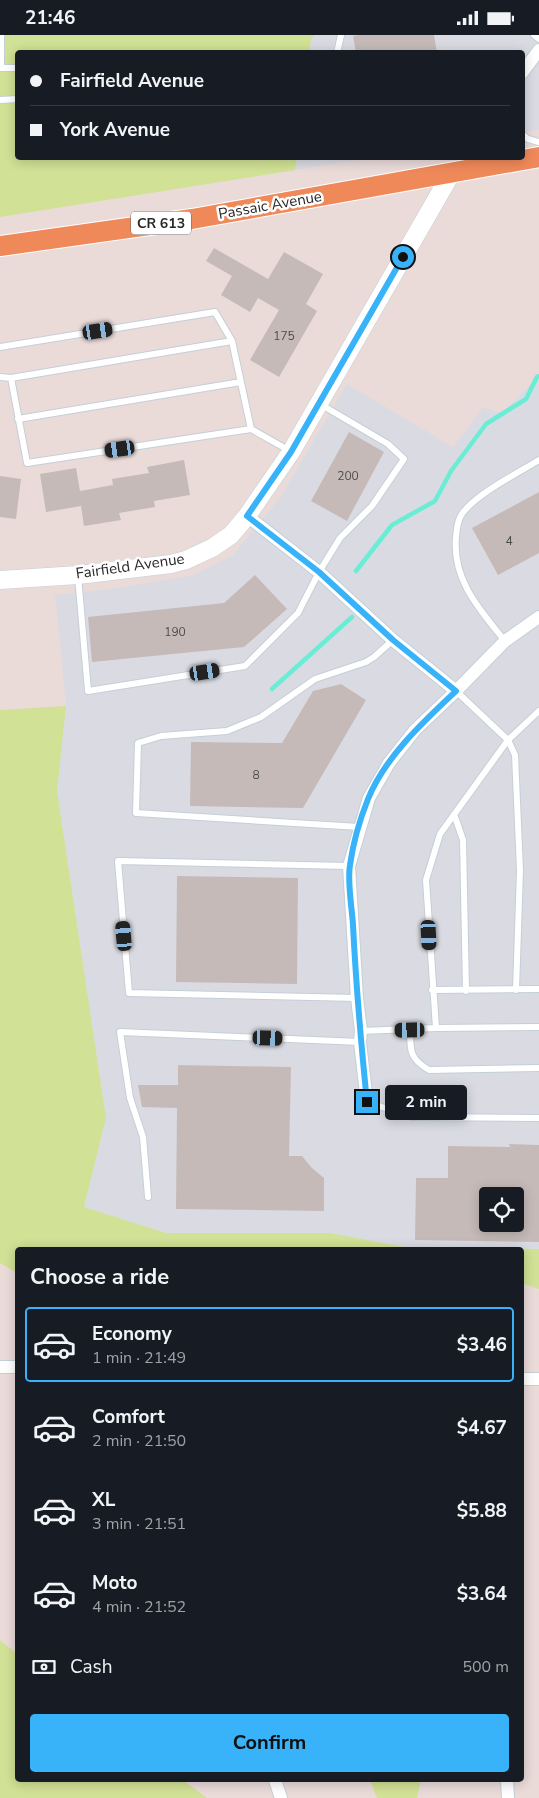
<!DOCTYPE html>
<meta charset="utf-8">
<style>
body{margin:0;font-family:"Nunito Sans",sans-serif;background:#242831;color:#f1f3f6;height:100vh;display:flex;flex-direction:column;font-size:19px;white-space:nowrap}
*{box-sizing:border-box;margin:0}
p{font-size:16px;color:#9ea1a6}
.icon{flex:none;width:28px;height:28px;fill:none;stroke:currentColor;stroke-width:2;stroke-linecap:round;stroke-linejoin:round}
.map{position:relative;flex:1;overflow:hidden}
.details{position:absolute;left:15px;top:1212px;width:509px;height:535px;display:flex;flex-direction:column;background:#171b24;border-radius:5px;box-shadow:0 2px 12px #0003}
.details>*{flex:none}
.banner{position:absolute;left:15px;top:15px;width:510px;height:110px;border-radius:5px;box-shadow:0 2px 12px #0003;display:grid;align-content:center;height:110px;padding:0 15px;background:#171b24}
.tools{position:absolute;left:479px;top:1152px;display:grid;gap:10px}
.tools a{display:grid;place-items:center;width:45px;height:45px;border-radius:5px;background:#171b24;box-shadow:0 2px 12px #0003;font-size:25px}
.end{position:absolute;width:22px;height:22px;margin:-11px;border:6px solid #38b2f8;background:#111;box-shadow:0 0 0 2px #111}
.from{border-radius:50%}
.bubble{position:absolute;height:35px;border-radius:5px;background:#171b24;box-shadow:0 2px 12px #0003;font-size:16px;font-weight:700;line-height:35px;text-align:center}
.car{position:absolute;width:15px;height:30px;margin:-15px -8px;border-radius:6px;box-shadow:0 0 4px 1px #0007;background:linear-gradient(#222 24%,#8ab4d8 0 40%,#222 0 76%,#8ab4d8 0 86%,#222 0)}
.banner b{display:flex;align-items:center;gap:18px;height:48px;font-size:19px}
.banner b+b{border-top:1px solid #363941}
.banner i{width:12px;height:12px;background:#f1f3f6}
ul{padding:0;list-style:none}
li{display:flex;align-items:center;gap:15px;height:75px;margin:0 10px 8px;padding:0 5px;border:2px solid transparent;border-radius:5px}
li div{flex:1}
li b{display:block;font-size:19px}
li em{font-style:normal;font-weight:700}
li.current{border-color:#38b2f8}
li>.icon{width:45px;height:45px;stroke-width:1.5}
h2{padding:0 15px;font-size:22px;line-height:60px}
.pay{display:flex;align-items:center;gap:12px;height:55px;padding:0 15px;font-size:19px}
.pay p{margin-inline-start:auto}
.cta{display:flex;gap:10px;margin-top:auto;padding:10px 15px}
.cta a{flex:1;height:58px;border-radius:5px;background:#38b2f8;color:#111;font-size:20px;font-weight:700;line-height:58px;text-align:center}
.status{display:flex;justify-content:space-between;align-items:center;height:35px;padding:0 25px;background:#171b24;direction:ltr}
.status svg{height:14px;fill:currentColor}
.map>svg:first-child{display:block}
</style>
<div class="status"><b>21:46</b><svg viewBox="0 0 49 12"><path d="M0 12V9h3v3zM5 12V6h3v6zM10 12V3h3v9zM15 12V0h3v12zM26 1h20v11H26zM47 4h2v5h-2z"/></svg></div>
<div class="map">
<svg width="539" height="1763" viewBox="0 0 539 1763">
<rect width="100%" height="100%" fill="#eadbd9"/>
<path fill="#dadbe2" fill-rule="evenodd" d="M311,0h228v95l-16,2 -1,-79h-213z
M297,123h74l-76,12z
M539,343v871l-135,-2 -74,-14h-164l-82,-26 22,-89 -49,-327 9,-85 -11,-111 63,-7 75,-13 40,-20 48,-59 66,-112 106,63 30,-40 19,6 32,-33zM488,1161h27v28h-27z"/>
<path fill="#d1e195" d="M0,0h314l-3,5 -2,12 -291,1v104l279,1 -2,12 -295,47z
M66,671l-9,85 49,327 -22,89 82,26h164l74,14 135,2v40l-18,-6v-33h-503l-1,23 -17,-10v-553z
M0,1605l17,14 1,126h165l24,18h-207z
M370,1745h51l-4,18h-40z"/>
<g fill="none" stroke-linecap="round" stroke-linejoin="round">
<path stroke="#6bedd5" stroke-width="4.5" d="M356,536l36,-46 43,-24 16,-30 35,-47 40,-25 11,-22 2,-1
M272,654l80,-72"/>
</g>
<path fill="#c5bab8" fill-rule="evenodd" d="M360,0h74l3,18h-81l-3,-17z
M214,213l54,31 16,-27 39,22 -17,30 11,7 -38,66 -29,-17 29,-50 -21,-12 -8,14 -29,-17 11,-19 -26,-15z
M349,397l35,20 -37,69 -36,-20z
M184,425l6,35 -36,6 1,6 -36,6 2,7 -37,6 -3,-20 -35,6 -6,-38 36,-6 4,23 33,-6 -1,-6 37,-6 -2,-6z
M0,441l21,3 -5,40 -16,-2z
M539,457v61l-41,22 -26,-47z
M255,540l32,34 -43,38 -152,15 -4,-45 136,-14z
M341,649l25,16 -63,108 -113,-2 1,-64 91,1 31,-52z
M177,841l121,2 -1,106 -121,-2z
M178,1030l113,2 -2,89h13l10,12 12,10v33l-148,-2 1,-101 -35,-1 -4,-22h40z
M509,1109l30,1v97l-124,-2 1,-62h32v-32l62,1zM488,1161h27v28h-27z"/>
<g fill="none" stroke-linecap="round" stroke-linejoin="round">
<defs>
<path id="lane" d="M1,0v33
M534,0l5,4
M337,18l4,-18
M0,33h18
M0,65l18,-1
M522,99l6,5 11,3
M0,312l215,-35 17,29 19,88
M0,342l11,1 16,85 224,-34 39,22
M11,343l221,-37
M18,384l223,-37
M78,541l10,115 157,-25 53,-53 21,-41 21,-34 32,-32 32,-47 -16,-15 -68,-40
M505,606c-25,-31 -53,-61 -49,-104 1,-11 2,-20 10,-28 16,-18 52,-36 73,-49
M456,656l52,49 7,15 5,115 -4,120
M454,779l9,26 3,151
M359,792l-223,-14 2,-70 23,-7 66,-5 34,-14 54,-38 51,-17 8,-5 19,-17
M349,831l-231,-5 11,132 228,5
M432,955l107,-1
M436,993l-10,-148 14,-46 68,-94 31,-29
M410,995c0,21 0,29 19,40l110,-2
M361,996l75,-3 103,-1
M367,1067l45,15 127,1
M148,1162l-5,-60 -13,-39 -10,-66 240,10"/>
<path id="street" d="M522,38l17,-23
M247,481l72,56 74,68 63,51
M367,1067l-7,-60 1,-11 -4,-33 -8,-132 20,-68 20,-35 26,-33 41,-39 49,-50 34,-24
M0,1332h18
M521,1344h18
M275,1745l6,18
M507,1745l1,18"/>
<path id="secondary" d="M0,545l78,-5 93,-11 15,-4 26,-12 19,-13 16,-19 44,-64 160,-278"/>
<path id="primary" d="M0,211l192,-27 347,-62"/>
</defs>
<use href="#lane" stroke="#c4cfd6" stroke-width="8"/>
<use href="#street" stroke="#c4cfd6" stroke-width="14"/>
<use href="#secondary" stroke="#c4cfd6" stroke-width="19"/>
<use href="#primary" stroke="#fff" stroke-width="22"/>
<use href="#lane" stroke="#fff" stroke-width="6"/>
<use href="#street" stroke="#fff" stroke-width="12"/>
<use href="#secondary" stroke="#fff" stroke-width="18"/>
<use href="#primary" stroke="#ef8959" stroke-width="20"/>
</g>
<g fill="none" stroke-linecap="round" stroke-linejoin="round">
<path stroke="#38b2f8" stroke-width="6" d="M367,1067c-6,-59 -11,-117 -14,-177 -1,-17 -6,-44 -3,-60 3,-22 10,-46 18,-66 17,-42 55,-77 88,-108l-63,-51 -74,-68 -72,-56 44,-64 112,-195"/>
</g>
<g text-anchor="middle" stroke-width="5" stroke-linejoin="round" paint-order="stroke">
<g font-size="12" fill="#4f4c4c">
<text x="284" y="305">175</text>
<text x="348" y="445">200</text>
<text x="509" y="510">4</text>
<text x="175" y="601">190</text>
<text x="256" y="744">8</text>
</g>
<rect fill="#fff" stroke="#686868" stroke-width="1" x="131" y="176.5" width="60" height="23" rx="4"/>
<g font-size="14" font-weight="bold" fill="#282828">
<text x="161" y="193">CR 613</text>
</g>
<g font-size="15" fill="#282828" stroke="#fff">
<text transform="translate(270 170) rotate(-10)" y="5">Passaic Avenue</text>
<text transform="translate(130 531) rotate(-8)" y="5">Fairfield Avenue</text>
</g>
</g>
</svg>
<div class="tools">
<a><svg class="icon" aria-label="locate" viewBox="0 0 24 24"><circle cx="12" cy="12" r="6"/><path d="M12 2v4M12 18v4M2 12h4M18 12h4"/></svg></a>
</div>
<i class="end from" style="left:403px;top:222px"></i>
<i class="end" style="left:367px;top:1067px"></i>
<div class="bubble" style="left:385px;top:1050px;width:82px">2 min</div>
<i class="car" style="left:98px;top:296px;rotate:81deg"></i>
<i class="car" style="left:120px;top:414px;rotate:262deg"></i>
<i class="car" style="left:205px;top:637px;rotate:81deg"></i>
<i class="car" style="left:429px;top:900px;rotate:177deg"></i>
<i class="car" style="left:124px;top:901px;rotate:355deg"></i>
<i class="car" style="left:410px;top:995px;rotate:269deg"></i>
<i class="car" style="left:268px;top:1003px;rotate:92deg"></i>
<div class="banner">
<b><i class="from"></i>Fairfield Avenue</b>
<b><i></i>York Avenue</b>
</div>
<section class="details">
<h2>Choose a ride</h2>
<ul>
<li class="current"><svg class="icon" aria-label="car" viewBox="0 0 24 24"><path d="M5 17H2v-5l4-1 3-4h7l3 4 3 1v5h-3M9 17h6M6 11h13"/><circle cx="7" cy="17" r="2"/><circle cx="17" cy="17" r="2"/></svg><div><b>Economy</b><p>1 min · 21:49</p></div><em>$3.46</em></li>
<li><svg class="icon" aria-label="car" viewBox="0 0 24 24"><path d="M5 17H2v-5l4-1 3-4h7l3 4 3 1v5h-3M9 17h6M6 11h13"/><circle cx="7" cy="17" r="2"/><circle cx="17" cy="17" r="2"/></svg><div><b>Comfort</b><p>2 min · 21:50</p></div><em>$4.67</em></li>
<li><svg class="icon" aria-label="car" viewBox="0 0 24 24"><path d="M5 17H2v-5l4-1 3-4h7l3 4 3 1v5h-3M9 17h6M6 11h13"/><circle cx="7" cy="17" r="2"/><circle cx="17" cy="17" r="2"/></svg><div><b>XL</b><p>3 min · 21:51</p></div><em>$5.88</em></li>
<li><svg class="icon" aria-label="car" viewBox="0 0 24 24"><path d="M5 17H2v-5l4-1 3-4h7l3 4 3 1v5h-3M9 17h6M6 11h13"/><circle cx="7" cy="17" r="2"/><circle cx="17" cy="17" r="2"/></svg><div><b>Moto</b><p>4 min · 21:52</p></div><em>$3.64</em></li>
</ul>
<div class="pay"><svg class="icon" aria-label="cash" viewBox="0 0 24 24"><path d="M3 7h18v10H3z"/><circle cx="12" cy="12" r="2"/></svg>Cash<p>500 m</p></div>
<div class="cta"><a>Confirm</a></div>
</section>
</div>
